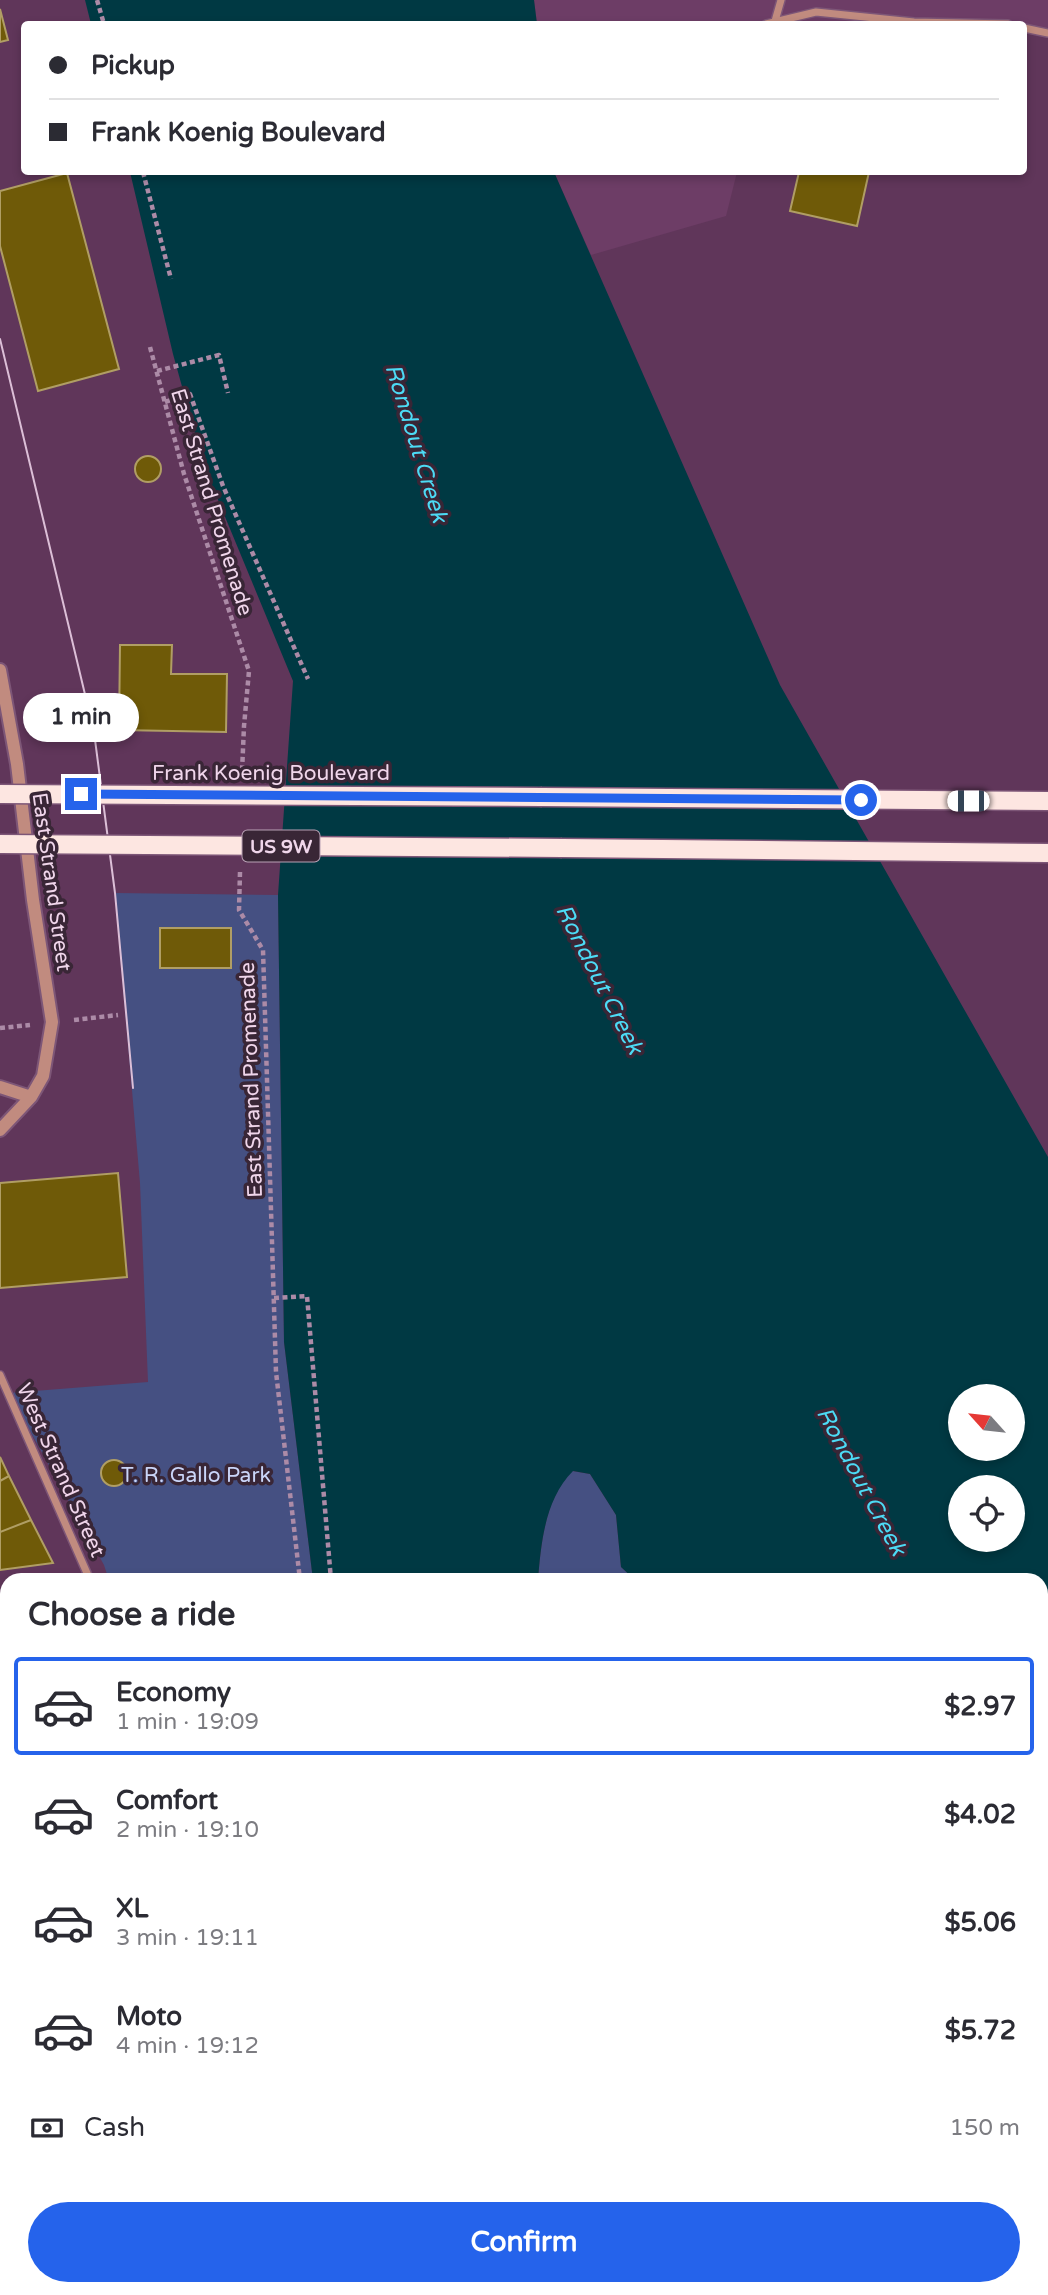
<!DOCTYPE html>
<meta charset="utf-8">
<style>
body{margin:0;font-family:"Varela Round",sans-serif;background:#f2f2f3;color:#2b2b33;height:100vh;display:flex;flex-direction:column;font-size:26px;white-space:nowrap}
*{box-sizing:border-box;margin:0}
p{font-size:23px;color:#7c7c81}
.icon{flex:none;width:38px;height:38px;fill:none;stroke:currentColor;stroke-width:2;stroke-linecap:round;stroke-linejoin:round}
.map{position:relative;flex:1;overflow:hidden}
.side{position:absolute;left:0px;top:1573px;width:1048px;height:723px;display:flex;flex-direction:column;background:#fff;border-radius:21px 21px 0 0;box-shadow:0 4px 10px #0003}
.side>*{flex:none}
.hud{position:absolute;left:21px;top:21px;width:1006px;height:154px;border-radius:7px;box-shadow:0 4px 10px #0003;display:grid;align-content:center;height:154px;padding:0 28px;background:#fff}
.needle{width:46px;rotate:297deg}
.fabs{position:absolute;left:948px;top:1384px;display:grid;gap:14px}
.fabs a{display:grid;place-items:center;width:77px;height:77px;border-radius:50%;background:#fff;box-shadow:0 4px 10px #0003;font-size:35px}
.end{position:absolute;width:32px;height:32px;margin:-16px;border:9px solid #2563eb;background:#fff;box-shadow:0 0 0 4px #fff}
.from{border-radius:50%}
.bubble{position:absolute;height:49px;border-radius:24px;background:#fff;box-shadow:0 4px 10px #0003;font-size:23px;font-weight:800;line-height:49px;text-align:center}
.car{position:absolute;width:21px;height:42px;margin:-21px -10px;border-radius:9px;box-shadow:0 0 5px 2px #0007;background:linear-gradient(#fff 24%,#345 0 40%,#fff 0 76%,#345 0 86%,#fff 0)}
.hud b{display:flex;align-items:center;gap:24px;height:66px;font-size:26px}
.hud b+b{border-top:2px solid #e1e1e2}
.hud i{width:18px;height:18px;background:#2b2b33}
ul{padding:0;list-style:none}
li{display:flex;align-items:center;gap:21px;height:98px;margin:0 14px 10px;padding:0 14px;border:4px solid transparent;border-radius:7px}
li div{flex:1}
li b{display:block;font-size:26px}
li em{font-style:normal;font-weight:800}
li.selected{border-color:#2563eb}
li>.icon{width:63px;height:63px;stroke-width:1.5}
h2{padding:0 28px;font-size:32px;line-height:84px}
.pay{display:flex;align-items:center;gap:18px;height:77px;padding:0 28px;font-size:26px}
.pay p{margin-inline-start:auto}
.primary-button{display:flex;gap:14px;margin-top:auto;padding:14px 28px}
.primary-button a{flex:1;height:80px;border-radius:42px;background:#2563eb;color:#fff;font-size:28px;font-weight:800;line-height:80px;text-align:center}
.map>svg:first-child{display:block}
</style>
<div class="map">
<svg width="1048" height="2295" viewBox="0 0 1048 2295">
<rect width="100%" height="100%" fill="#60365a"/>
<path fill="#6d3d66" d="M534,0h514v33l-24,-5v-4l-26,-1 -223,-2 -1,3h-237z
M554,172h183l-11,44 -135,39z"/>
<path fill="#455082" d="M115,893l163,2 6,447 29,238h-204l-5,-15 -95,-172 139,-11 -8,-199z
M572,1471l18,3 26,41 5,52 14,13h-97c3,-37 7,-81 34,-109z
M598,2289h300l3,6h-303z"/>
<path fill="#003943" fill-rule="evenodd" d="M85,0h449l3,24h-446z
M130,172h424l226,513 268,472v1138h-147l-3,-6h143v-709h-406l-14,-13 -5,-52 -26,-41 -17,-3c-28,28 -32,72 -35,109h-225l-29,-238 -6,-447 15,-214 -89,-215 -31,-112zM961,1396h52v53h-52zM961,1488h52v52h-52z
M393,2289h205v6h-205z"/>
<path fill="#6f5a08" stroke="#b09e64" stroke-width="2" d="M0,9l8,31 -8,2z
M799,172h70l-12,54 -67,-15z
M67,173l52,196 -81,22 -38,-145v-55z
M135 469a13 13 0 1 1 26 0a13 13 0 1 1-26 0Z
M120,645h52l-1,29h56l-1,58 -107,-2z
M160,928h71v40h-71z
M118,1173l9,104 -127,11v-105z
M0,1457l9,19 -9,5z
M101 1473a13 13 0 1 1 26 0a13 13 0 1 1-26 0Z
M9,1476l22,44 -31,12v-51z
M31,1520l22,43 -53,7v-38z
M7,1809v79l-7,1v-79z
M7,1907v62l-7,2v-63z
M7,1993v66l-7,1v-65z
M7,2102v36l-7,2v-36z"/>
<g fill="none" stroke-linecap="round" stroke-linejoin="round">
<defs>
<path id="minor" d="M775,21l6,-21
M766,24l50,-12 98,10 94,2
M1024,28l24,5
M0,1375l90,205
M269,2289l2,6"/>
<path id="tertiary" d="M0,670l17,94 16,136 19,122 -9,54 -12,21 -31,33
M0,1087l31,10"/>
<path id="primary" d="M542,797l506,4
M562,848l486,5"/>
<path id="trunk" d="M1041,2132h7
M0,2233l7,-1"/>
</defs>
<use href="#minor" stroke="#7d5677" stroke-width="10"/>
<use href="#tertiary" stroke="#7d5677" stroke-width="16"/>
<use href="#primary" stroke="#7d5677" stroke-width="21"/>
<use href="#trunk" stroke="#7d5677" stroke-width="23"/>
<path stroke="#ac8ba7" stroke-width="4.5" stroke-dasharray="5 3.5" stroke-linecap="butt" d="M97,0l7,24
M143,172l28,107
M150,347l34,127 65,197 -5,55 -2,46
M157,371l62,-16 9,38
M165,402l25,-8 33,92 85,193
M240,872l-1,38 24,40 13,422 24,208
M74,1020l44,-5
M0,1028l30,-3
M274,1298l33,-2 24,284
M0,2097l7,-1
M385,2289v6"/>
<use href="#minor" stroke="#c18b7f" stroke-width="7"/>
<use href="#tertiary" stroke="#c18b7f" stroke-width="12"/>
<use href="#primary" stroke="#fde6e1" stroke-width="18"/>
<use href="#trunk" stroke="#fef2f0" stroke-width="19"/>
<path stroke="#dcbfd7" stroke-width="2" d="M0,339l94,393 21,161 18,195"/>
<defs>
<path id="primary-bridge" d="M0,794l542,3
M0,844l562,4"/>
</defs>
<use href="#primary-bridge" stroke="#7d5677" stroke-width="21" stroke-linecap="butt"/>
<use href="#primary-bridge" stroke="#fde6e1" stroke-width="18"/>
</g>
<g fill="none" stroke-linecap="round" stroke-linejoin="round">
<path stroke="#2563eb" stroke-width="9" d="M81,794l780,6"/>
</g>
<g text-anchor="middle" stroke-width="7" stroke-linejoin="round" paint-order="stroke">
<rect fill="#392636" stroke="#b9a1b5" stroke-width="2" x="242.5" y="830.5" width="77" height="31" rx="5"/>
<g font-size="19" font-weight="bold" fill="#f0d6eb">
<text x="281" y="853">US 9W</text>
</g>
<g font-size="21" fill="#f0d6eb" stroke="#392636">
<text transform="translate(212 502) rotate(73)" y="7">East Strand Promenade</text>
<text x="271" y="780">Frank Koenig Boulevard</text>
<text transform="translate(52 882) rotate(82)" y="7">East Strand Street</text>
<text transform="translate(251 1080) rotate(-92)" y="7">East Strand Promenade</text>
<text transform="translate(61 1470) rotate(66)" y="7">West Strand Street</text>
</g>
<g font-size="21" fill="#cad5f8" stroke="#392636">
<text x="196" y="1482">T. R. Gallo Park</text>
</g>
<g font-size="23" font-style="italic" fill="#4cdbf5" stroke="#392636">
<text transform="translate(417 443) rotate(73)" y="8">Rondout Creek</text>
<text transform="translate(600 979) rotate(63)" y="8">Rondout Creek</text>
<text transform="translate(862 1481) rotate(62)" y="8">Rondout Creek</text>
</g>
</g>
</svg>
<div class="fabs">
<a><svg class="needle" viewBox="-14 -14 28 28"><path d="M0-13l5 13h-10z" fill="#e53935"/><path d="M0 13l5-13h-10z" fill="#7c7c81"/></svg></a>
<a><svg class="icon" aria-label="locate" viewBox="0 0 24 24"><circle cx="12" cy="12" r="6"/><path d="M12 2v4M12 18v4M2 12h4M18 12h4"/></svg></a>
</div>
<i class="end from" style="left:861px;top:800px"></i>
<i class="end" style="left:81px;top:794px"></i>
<div class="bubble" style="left:23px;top:693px;width:116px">1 min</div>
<i class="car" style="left:968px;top:801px;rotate:270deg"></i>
<div class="hud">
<b><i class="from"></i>Pickup</b>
<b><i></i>Frank Koenig Boulevard</b>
</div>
<section class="side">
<h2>Choose a ride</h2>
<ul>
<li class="selected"><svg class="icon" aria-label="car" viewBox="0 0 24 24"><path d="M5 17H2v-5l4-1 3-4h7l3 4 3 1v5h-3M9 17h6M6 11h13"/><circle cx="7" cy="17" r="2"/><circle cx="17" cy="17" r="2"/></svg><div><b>Economy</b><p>1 min · 19:09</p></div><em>$2.97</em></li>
<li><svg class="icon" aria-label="car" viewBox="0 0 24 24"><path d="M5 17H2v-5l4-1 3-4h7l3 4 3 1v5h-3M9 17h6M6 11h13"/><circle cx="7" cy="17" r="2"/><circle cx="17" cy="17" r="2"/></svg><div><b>Comfort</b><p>2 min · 19:10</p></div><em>$4.02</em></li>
<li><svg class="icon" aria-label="car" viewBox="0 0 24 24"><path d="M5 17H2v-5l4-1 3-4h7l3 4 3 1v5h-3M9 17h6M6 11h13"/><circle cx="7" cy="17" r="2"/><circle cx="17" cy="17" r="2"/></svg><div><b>XL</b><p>3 min · 19:11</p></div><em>$5.06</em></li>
<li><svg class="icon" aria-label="car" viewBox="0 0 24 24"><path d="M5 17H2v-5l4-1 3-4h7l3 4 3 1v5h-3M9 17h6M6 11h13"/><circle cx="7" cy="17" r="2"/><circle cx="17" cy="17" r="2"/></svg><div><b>Moto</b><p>4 min · 19:12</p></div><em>$5.72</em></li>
</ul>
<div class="pay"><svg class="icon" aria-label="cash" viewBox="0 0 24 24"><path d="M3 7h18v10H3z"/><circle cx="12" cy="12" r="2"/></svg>Cash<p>150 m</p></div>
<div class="primary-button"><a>Confirm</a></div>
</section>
</div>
